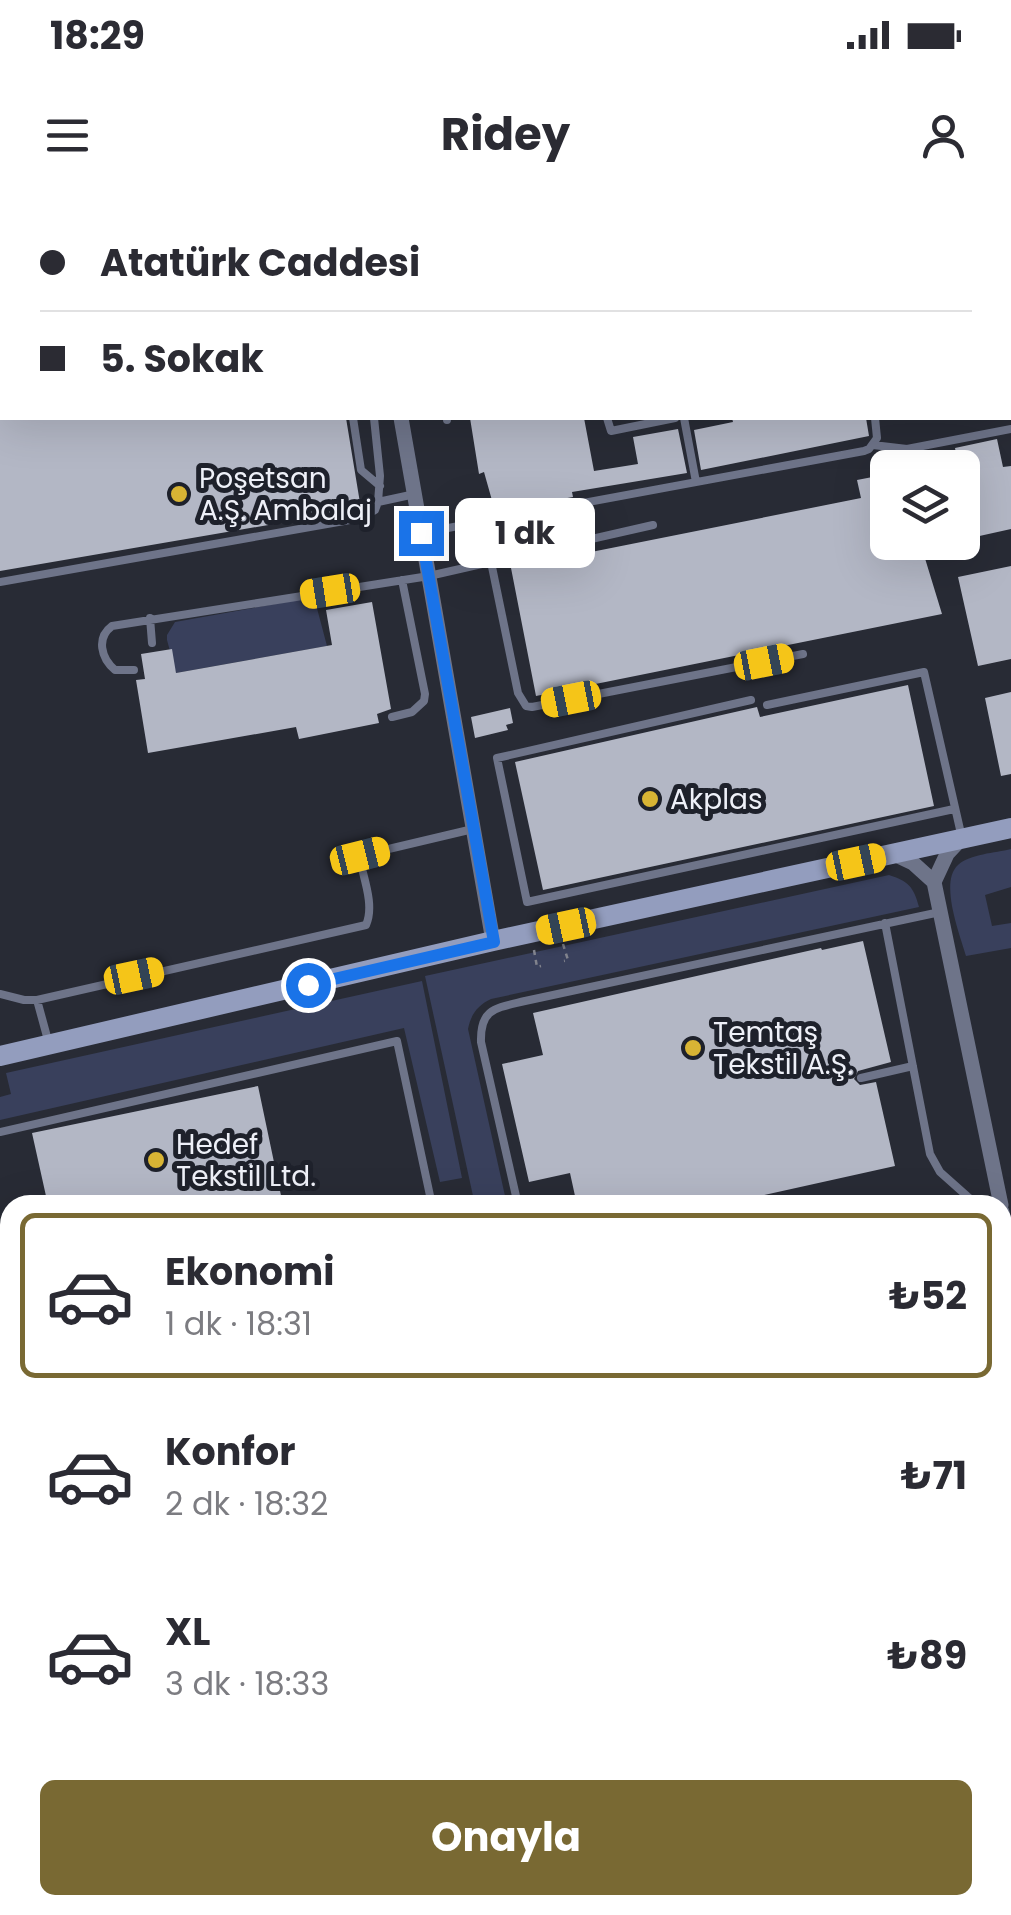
<!DOCTYPE html>
<html lang="tr">
<meta charset="utf-8">
<style>
body{margin:0;font-family:Poppins,sans-serif;background:#f7f7f7;color:#2b2b33;height:100vh;display:flex;flex-direction:column;font-size:38px;white-space:nowrap}
*{box-sizing:border-box;margin:0}
p{font-size:32px;color:#7c7c81}
.icon{flex:none;width:55px;height:55px;fill:none;stroke:currentColor;stroke-width:2;stroke-linecap:round;stroke-linejoin:round}
.map{position:relative;flex:1;overflow:hidden}
.side{position:absolute;left:0px;top:995px;width:1012px;height:720px;display:flex;flex-direction:column;background:#fff;border-radius:30px 30px 0 0;box-shadow:0 10px 40px #0002}
.side>*{flex:none}
.guide{position:absolute;left:0px;top:0px;width:1012px;height:220px;box-shadow:0 10px 40px #0002;display:grid;align-content:center;height:220px;padding:0 40px;background:#fff}
.fabs{position:absolute;left:870px;top:250px;display:grid;gap:20px}
.fabs a{display:grid;place-items:center;width:110px;height:110px;border-radius:15px;background:#fff;box-shadow:0 10px 40px #0002;font-size:50px}
.end{position:absolute;width:45px;height:45px;margin:-22px;border:12px solid #1a73e8;background:#fff;box-shadow:0 0 0 5px #fff}
.from{border-radius:50%}
.bubble{position:absolute;height:70px;border-radius:15px;background:#fff;box-shadow:0 10px 40px #0002;font-size:32px;font-weight:700;line-height:70px;text-align:center}
.car{position:absolute;width:30px;height:60px;margin:-30px -15px;border-radius:12px;box-shadow:0 0 8px 2px #0007;background:linear-gradient(#f5c518 24%,#345 0 40%,#f5c518 0 76%,#345 0 86%,#f5c518 0)}
.guide b{display:flex;align-items:center;gap:35px;height:95px;font-size:38px}
.guide b+b{border-top:2px solid #e1e1e2}
.guide i{width:25px;height:25px;background:#2b2b33}
ul{padding:18px 0 0;list-style:none}
li{display:flex;align-items:center;gap:30px;height:165px;margin:0 20px 15px;padding:0 20px;border:5px solid transparent;border-radius:15px}
li div{flex:1}
li b{display:block;font-size:38px}
li em{font-style:normal;font-weight:700}
li.on{border-color:#796933}
li>.icon{width:90px;height:90px;stroke-width:1.5}
.action{display:flex;gap:20px;margin-top:auto;padding:20px 40px}
.action a{flex:1;height:115px;border-radius:15px;background:#796933;color:#fff;font-size:40px;font-weight:700;line-height:115px;text-align:center}
.status{display:flex;justify-content:space-between;align-items:center;height:70px;padding:0 50px;background:#fff;direction:ltr}
.status svg{height:28px;fill:currentColor}
header{display:flex;justify-content:space-between;align-items:center;height:130px;padding:0 40px;background:#fff;font-size:45px;font-weight:700}
.map>svg:first-child{display:block}
</style>
<div class="status"><b>18:29</b><svg viewBox="0 0 49 12"><path d="M0 12V9h3v3zM5 12V6h3v6zM10 12V3h3v9zM15 12V0h3v12zM26 1h20v11H26zM47 4h2v5h-2z"/></svg></div>
<header><svg class="icon" aria-label="menu" viewBox="0 0 24 24"><path d="M4 6h16M4 12h16M4 18h16"/></svg>Ridey<svg class="icon" aria-label="person" viewBox="0 0 24 24"><circle cx="12" cy="8" r="4"/><path d="M4 21q1-7 8-7t8 7"/></svg></header>
<div class="map">
<svg width="1011" height="1715" viewBox="0 0 1011 1715">
<rect width="100%" height="100%" fill="#282b35"/>
<path fill="#39405c" d="M314,397l13,49 -151,27 -9,-33v-5l8,-13z
M1011,649v38l-26,8 7,31 19,-3v25l-45,8c-6,-21 -27,-74 -8,-91 12,-11 37,-12 53,-16z
M889,675c19,6 25,12 30,32l-428,92c-13,6 -20,15 -23,30l39,176h-32l-50,-229z
M422,781l40,197 -22,4 -36,-154 -404,92v-23l11,-3 -5,-21z"/>
<path fill="#b3b7c5" d="M0,218h346l15,91 -361,62z
M470,218h114l10,53 44,-7 -5,-27 45,-8 9,44 -115,19 1,5 -78,14 -11,-39 -5,2z
M732,218h134l3,18 -168,34 -7,-40 39,-8z
M997,239l6,28 8,-1v63l-36,8 -13,-56v-13h-3l-4,-20z
M888,274v68h32l22,72 -406,82 -25,-128 350,-70 -4,-18z
M1011,366v93l-33,7 -20,-89z
M372,402l19,107 -14,5 2,9 -80,16 -3,-12 -148,26 -12,-73 9,-1 -4,-25 31,-5 4,24 156,-28 -6,-35z
M908,485l26,121 -391,84 -28,-128 242,-55 3,10z
M1011,492v82l-10,2 -16,-78z
M510,508l3,15 -7,2 2,5 -33,8 -4,-21z
M863,741l28,121 -33,9 -4,8 6,6 16,-3 19,84 -176,39h-142l-7,-32 -41,9 -27,-118 41,-9 -10,-42 288,-65 1,2z
M258,886l25,119h-235l-16,-72z"/>
<g fill="none" stroke-linecap="round" stroke-linejoin="round">
<path stroke="#81838d" stroke-width="2.5" stroke-dasharray="5 5" stroke-linecap="butt" d="M563,744l5,16 -4,1
M534,750l3,17 4,-1"/>
<path stroke="#6e7489" stroke-width="8" d="M318,0l1,2
M405,0v2
M0,96h2
M0,171h2
M353,218l8,52 19,16
M374,218l6,58 -2,26
M447,218v2
M607,218l4,13 64,-13
M684,218l12,64
M873,245l34,4 104,-20
M421,333l443,-82 5,-2 8,-11 -2,-20
M491,362l27,131 8,13 6,1 271,-53
M0,382l361,-64 14,-8 3,-8 37,-8
M150,418l2,25
M134,470h-19c-14,-12 -19,-32 -3,-44l317,-50 224,-51
M751,500l-254,58 30,144 427,-93
M767,505l157,-33 38,166
M392,517l20,-5 12,-11 1,-7 -23,-114
M885,723l45,231 10,18 27,24 5,4 29,4
M0,794l24,6h13l329,-75c9,-20 -3,-48 -7,-69l114,-27
M37,800l12,44
M861,878l52,-12
M0,932l397,-91 35,164
M518,1005l-37,-163c-1,-34 15,-34 44,-41l415,-89
M0,1079l10,55
M0,1154l10,-3
M0,1181l10,-2
M1002,1506l9,-2
M0,1563l10,-3
M0,1625l7,12 3,10
M26,1705l3,10
M679,1705l2,10
M57,1715l25,-4"/>
<path stroke="#6e7489" stroke-width="15" d="M363,0l1,2
M401,218l92,523
M894,654l19,9 21,19 13,-28 14,-15
M934,682l67,323
M1002,1012l9,44
M0,1307l10,49
M0,1421l10,-3
M81,1705l2,10"/>
<path stroke="#939dbe" stroke-width="20" d="M0,856l493,-115 518,-113"/>
</g>
<g fill="none" stroke-linecap="round" stroke-linejoin="round">
<path stroke="#1a73e8" stroke-width="12" d="M308,785l186,-43 -73,-409"/>
</g>
<g fill="#d8b434" stroke="#1e212b" stroke-width="4">
<circle cx="179" cy="294" r="10"/>
<circle cx="650" cy="599" r="10"/>
<circle cx="693" cy="848" r="10"/>
<circle cx="156" cy="960" r="10"/>
</g>
<g text-anchor="middle" stroke-width="10" stroke-linejoin="round" paint-order="stroke">
<g font-size="28" fill="#eef0f8" stroke="#1e212b" text-anchor="start">
<text x="199" y="288">Poşetsan<tspan x="199" dy="32">A.Ş. Ambalaj</tspan></text>
<text x="670" y="609">Akplas</text>
<text x="713" y="842">Temtaş<tspan x="713" dy="32">Tekstil A.Ş.</tspan></text>
<text x="176" y="954">Hedef<tspan x="176" dy="32">Tekstil Ltd.</tspan></text>
</g>
</g>
</svg>
<div class="fabs">
<a><svg class="icon" aria-label="layers" viewBox="0 0 24 24"><path d="M12 4l9 5-9 5-9-5zM3 14l9 5 9-5"/></svg></a>
</div>
<i class="end from" style="left:308px;top:785px"></i>
<i class="end" style="left:421px;top:333px"></i>
<div class="bubble" style="left:455px;top:298px;width:140px">1 dk</div>
<i class="car" style="left:330px;top:391px;rotate:261deg"></i>
<i class="car" style="left:764px;top:462px;rotate:79deg"></i>
<i class="car" style="left:571px;top:499px;rotate:259deg"></i>
<i class="car" style="left:360px;top:656px;rotate:76deg"></i>
<i class="car" style="left:856px;top:662px;rotate:78deg"></i>
<i class="car" style="left:566px;top:726px;rotate:258deg"></i>
<i class="car" style="left:134px;top:776px;rotate:78deg"></i>
<div class="guide">
<b><i class="from"></i>Atatürk Caddesi</b>
<b><i></i>5. Sokak</b>
</div>
<section class="side">
<ul>
<li class="on"><svg class="icon" aria-label="car" viewBox="0 0 24 24"><path d="M5 17H2v-5l4-1 3-4h7l3 4 3 1v5h-3M9 17h6M6 11h13"/><circle cx="7" cy="17" r="2"/><circle cx="17" cy="17" r="2"/></svg><div><b>Ekonomi</b><p>1 dk · 18:31</p></div><em>₺52</em></li>
<li><svg class="icon" aria-label="car" viewBox="0 0 24 24"><path d="M5 17H2v-5l4-1 3-4h7l3 4 3 1v5h-3M9 17h6M6 11h13"/><circle cx="7" cy="17" r="2"/><circle cx="17" cy="17" r="2"/></svg><div><b>Konfor</b><p>2 dk · 18:32</p></div><em>₺71</em></li>
<li><svg class="icon" aria-label="car" viewBox="0 0 24 24"><path d="M5 17H2v-5l4-1 3-4h7l3 4 3 1v5h-3M9 17h6M6 11h13"/><circle cx="7" cy="17" r="2"/><circle cx="17" cy="17" r="2"/></svg><div><b>XL</b><p>3 dk · 18:33</p></div><em>₺89</em></li>
</ul>
<div class="action"><a>Onayla</a></div>
</section>
</div>
